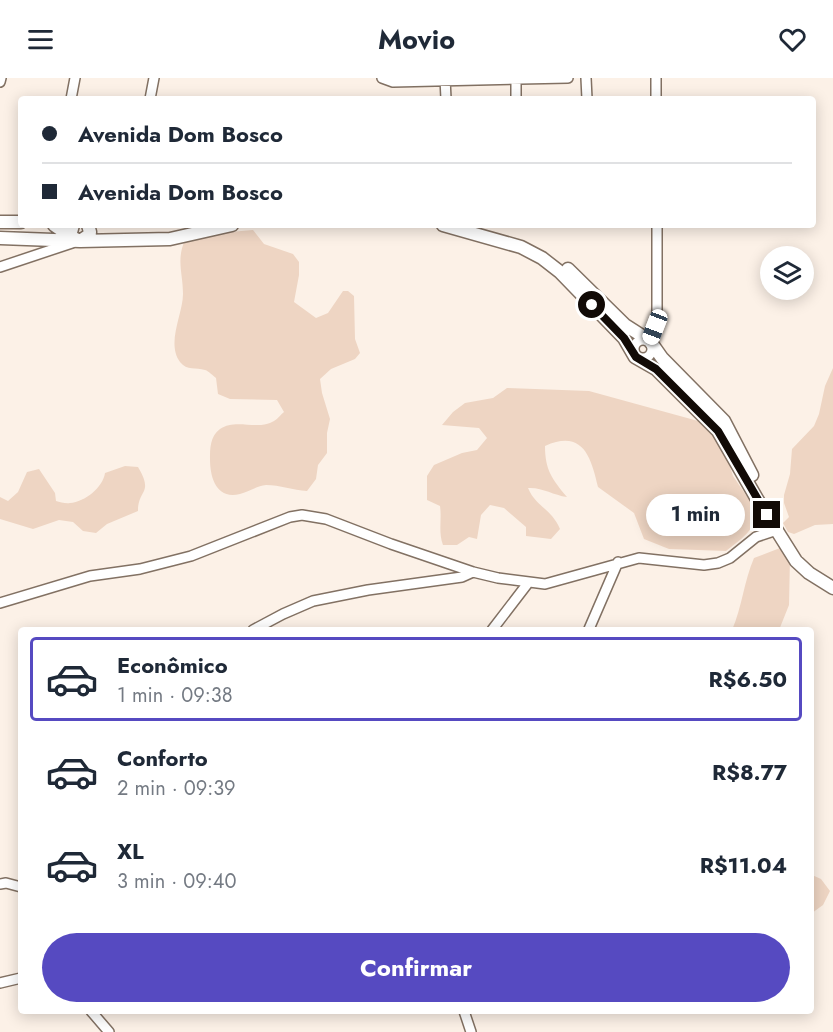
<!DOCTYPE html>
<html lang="pt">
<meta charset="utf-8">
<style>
body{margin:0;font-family:Jost,sans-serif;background:#f2f2f3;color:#1f2937;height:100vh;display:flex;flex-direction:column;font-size:22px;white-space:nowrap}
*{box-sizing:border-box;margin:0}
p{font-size:20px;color:#747a83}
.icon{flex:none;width:33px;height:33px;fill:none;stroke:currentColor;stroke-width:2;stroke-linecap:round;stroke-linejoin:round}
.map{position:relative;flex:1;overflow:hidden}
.panel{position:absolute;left:18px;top:549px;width:796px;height:387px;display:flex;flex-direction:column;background:#fff;border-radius:6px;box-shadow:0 3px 15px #0003}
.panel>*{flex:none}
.banner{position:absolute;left:18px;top:18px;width:798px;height:132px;border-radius:6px;box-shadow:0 3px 15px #0003;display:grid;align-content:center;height:132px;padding:0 24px;background:#fff}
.tools{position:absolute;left:760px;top:168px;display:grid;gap:12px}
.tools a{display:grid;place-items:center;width:54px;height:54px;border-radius:50%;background:#fff;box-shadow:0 3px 15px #0003;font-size:30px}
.end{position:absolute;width:27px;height:27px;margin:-14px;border:8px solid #110a06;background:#fff;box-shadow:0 0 0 3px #fff}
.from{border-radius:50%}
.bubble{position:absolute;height:42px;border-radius:21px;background:#fff;box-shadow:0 3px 15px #0003;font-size:20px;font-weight:700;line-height:42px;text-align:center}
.car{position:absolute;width:18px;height:36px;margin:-18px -9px;border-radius:8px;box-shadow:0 0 4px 2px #0007;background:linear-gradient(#fff 24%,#345 0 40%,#fff 0 76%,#345 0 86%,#fff 0)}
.banner b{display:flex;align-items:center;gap:21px;height:57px;font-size:22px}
.banner b+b{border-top:2px solid #e0e1e3}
.banner i{width:15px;height:15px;background:#1f2937}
ul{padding:10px 0 0;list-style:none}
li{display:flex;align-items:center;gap:18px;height:84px;margin:0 12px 9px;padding:0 12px;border:3px solid transparent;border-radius:6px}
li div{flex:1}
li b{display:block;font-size:22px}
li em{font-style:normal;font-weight:700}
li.current{border-color:#564ac1}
li>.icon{width:54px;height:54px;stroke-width:1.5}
.action{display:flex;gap:12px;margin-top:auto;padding:12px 24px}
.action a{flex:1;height:69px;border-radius:36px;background:#564ac1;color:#fff;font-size:24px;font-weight:700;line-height:69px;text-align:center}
header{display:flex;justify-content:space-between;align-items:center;height:78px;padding:0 24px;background:#fff;font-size:27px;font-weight:700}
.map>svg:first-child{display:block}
</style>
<header><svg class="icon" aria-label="menu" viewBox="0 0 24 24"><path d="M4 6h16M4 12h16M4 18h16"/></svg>Movio<svg class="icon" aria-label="heart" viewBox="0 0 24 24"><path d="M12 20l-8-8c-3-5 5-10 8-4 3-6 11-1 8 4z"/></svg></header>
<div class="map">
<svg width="833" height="954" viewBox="0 0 833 954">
<rect width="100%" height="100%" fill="#fcf1e7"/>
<path fill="#eed5c3" d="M253,152l11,14 29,10 6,8v13l-5,27 22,16 12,-5 15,-22h5l6,5 1,43 5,14 -5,6 -24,10 -11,10 2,14 8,26 -3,14v20l-9,12 -2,14 -9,12c-14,-1 -27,-6 -41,-6 -9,1 -18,7 -26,9 -24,6 -30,-17 -30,-35 0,-10 0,-23 10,-30 16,-11 38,2 54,-8 4,-2 7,-7 10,-9l-7,-12 -47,-1 -12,-5 -2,-16c-3,-2 -7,-7 -11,-8 -9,-3 -18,1 -25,-8 -14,-19 3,-48 3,-68 0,-21 -7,-34 2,-54l45,-8z
M833,290v156l-18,1 -21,9 -6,-2 -5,-9 6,-6 -5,-14v-8l6,-21 2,-25 22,-23 5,-12 6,-28z
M507,310l82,3 120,33 16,27 8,25 24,35c-3,21 -15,27 -31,40l-57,-2 -25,-10 -10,-26 -36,-26c-7,-30 -15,-58 -53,-41 0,24 7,33 22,51 -14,-2 -25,-10 -39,-9 8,19 23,20 32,41l-9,10 -25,-3v-9l-22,-19 -14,-3 -9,10 -4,24 -8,-2 -12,8h-14c-5,-14 -1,-25 -3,-39l-13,-6v-24l7,-11 28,-12 15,-3 10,-12 -8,-10 -37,-3 11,-13 12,-9 28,-5z
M125,388l13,1c16,27 0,22 0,44l-31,13 -11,9 -13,-2 -10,-9 -14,-2 -26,9 -33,-10v-22l8,4 10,-9 9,-20 12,-3 16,24 1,8c4,1 10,3 14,2 15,-1 33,-16 35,-30z
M780,470l10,10 -1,47 -10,25h-47c10,-23 12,-49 22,-72z
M812,797l9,4 9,12 -7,14 -11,8z"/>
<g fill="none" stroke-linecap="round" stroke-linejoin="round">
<defs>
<path id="minor" d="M382,0l11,4 175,-4
M445,0l1,21
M516,0v21
M586,0l1,21
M656,0v21
M0,4l1,-4
M71,21l4,-21
M150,21l4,-21
M0,189l72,-24
M634 271a9 9 0 1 1 18 0a9 9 0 1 1-18 0Z
M650,263l7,-26v-90
M0,525l90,-27 50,-7 51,-13 99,-39 12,-2 24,4 65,25 82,28 25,6 47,6 94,-26 65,7 14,-2 12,-5 26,-21 21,-7
M589,551l29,-67
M253,552l30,-16 30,-13 55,-11 94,-13 11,-5
M492,552l36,-47
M0,806l6,-1 15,4
M0,905l21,-5
M91,933l18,21
M464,933l7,21"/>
<path id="tertiary" d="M0,144h21
M54,147l16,11
M73,147l-3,11 10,5 9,-6 1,-3 -2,-7
M443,147l78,22 21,11 18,14 64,66 11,19 21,12 62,62 39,68 39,62 13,12 24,15
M0,160l80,3 90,-2 62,-14
M568,191l57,56 25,16 12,17 62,63 28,54"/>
</defs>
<use href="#minor" stroke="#827163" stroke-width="12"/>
<use href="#tertiary" stroke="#827163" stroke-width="15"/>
<use href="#minor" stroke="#fff" stroke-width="9"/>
<use href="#tertiary" stroke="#fff" stroke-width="12"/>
</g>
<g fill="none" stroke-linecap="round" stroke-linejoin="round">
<path stroke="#110a06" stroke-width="8" d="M592,227l32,33 12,19 20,12 62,62 49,84"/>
</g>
</svg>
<div class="tools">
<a><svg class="icon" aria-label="layers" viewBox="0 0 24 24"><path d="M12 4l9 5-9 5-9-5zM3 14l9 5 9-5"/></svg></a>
</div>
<i class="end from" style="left:592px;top:227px"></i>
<i class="end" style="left:767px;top:437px"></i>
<div class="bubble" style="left:646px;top:416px;width:99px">1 min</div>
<i class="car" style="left:655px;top:249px;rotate:201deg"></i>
<div class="banner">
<b><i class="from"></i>Avenida Dom Bosco</b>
<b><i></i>Avenida Dom Bosco</b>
</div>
<section class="panel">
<ul>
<li class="current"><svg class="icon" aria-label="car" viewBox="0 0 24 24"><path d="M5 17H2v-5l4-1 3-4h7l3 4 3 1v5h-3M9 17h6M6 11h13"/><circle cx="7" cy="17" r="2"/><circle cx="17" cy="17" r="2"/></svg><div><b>Econômico</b><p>1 min · 09:38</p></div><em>R$6.50</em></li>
<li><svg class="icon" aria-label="car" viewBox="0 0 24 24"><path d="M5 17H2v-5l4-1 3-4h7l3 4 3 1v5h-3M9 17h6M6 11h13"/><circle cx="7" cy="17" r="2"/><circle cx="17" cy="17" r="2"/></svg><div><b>Conforto</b><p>2 min · 09:39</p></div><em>R$8.77</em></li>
<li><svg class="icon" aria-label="car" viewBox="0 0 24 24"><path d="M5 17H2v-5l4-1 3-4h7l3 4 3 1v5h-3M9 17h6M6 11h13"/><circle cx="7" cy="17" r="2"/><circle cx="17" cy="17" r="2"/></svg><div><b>XL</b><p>3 min · 09:40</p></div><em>R$11.04</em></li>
</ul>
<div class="action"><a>Confirmar</a></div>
</section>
</div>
